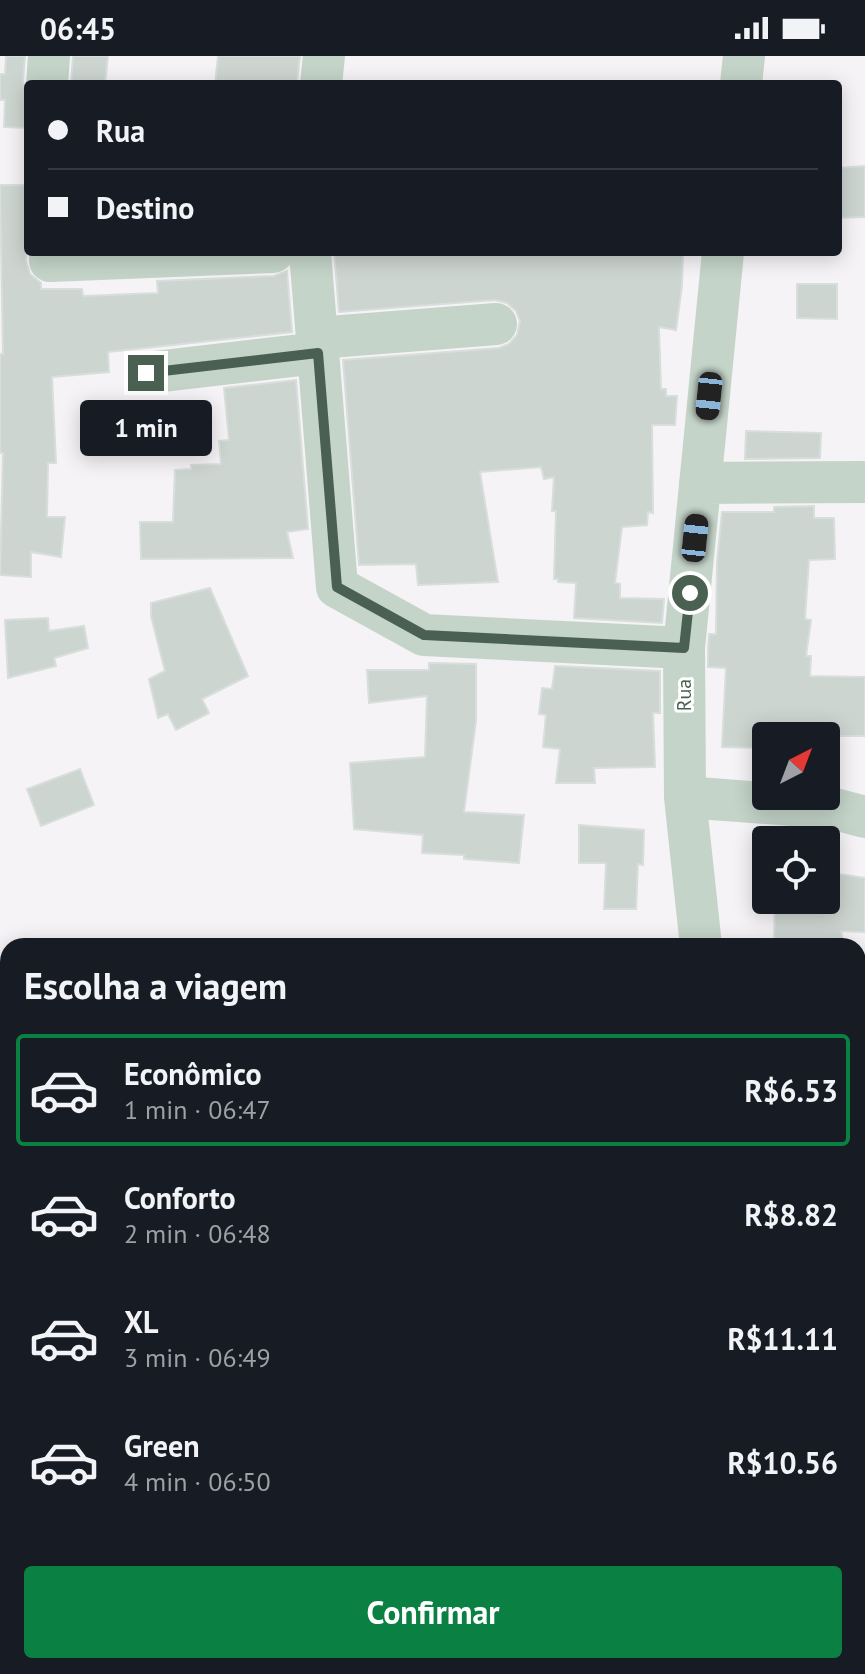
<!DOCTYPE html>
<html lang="pt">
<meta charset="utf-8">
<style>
body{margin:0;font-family:"PT Sans",sans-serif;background:#242831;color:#f1f3f6;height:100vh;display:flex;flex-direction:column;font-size:30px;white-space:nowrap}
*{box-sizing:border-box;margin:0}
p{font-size:26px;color:#9ea1a6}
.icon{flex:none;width:44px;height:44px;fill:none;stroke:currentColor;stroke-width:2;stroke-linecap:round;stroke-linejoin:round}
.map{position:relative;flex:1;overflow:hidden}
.details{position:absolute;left:0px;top:882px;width:866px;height:736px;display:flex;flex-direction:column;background:#171b24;border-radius:24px 24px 0 0;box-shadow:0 4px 20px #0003}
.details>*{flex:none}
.hud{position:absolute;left:24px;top:24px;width:818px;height:176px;border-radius:8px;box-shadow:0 4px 20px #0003;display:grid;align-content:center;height:176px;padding:0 24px;background:#171b24}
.needle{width:52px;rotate:42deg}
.tools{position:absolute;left:752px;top:666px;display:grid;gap:16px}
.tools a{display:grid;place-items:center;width:88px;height:88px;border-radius:8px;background:#171b24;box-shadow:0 4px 20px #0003;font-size:40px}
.end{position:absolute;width:36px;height:36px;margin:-18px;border:10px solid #4a6151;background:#fff;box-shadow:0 0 0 4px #fff}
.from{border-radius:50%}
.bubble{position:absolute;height:56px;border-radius:8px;background:#171b24;box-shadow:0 4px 20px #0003;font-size:26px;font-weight:700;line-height:56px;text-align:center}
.car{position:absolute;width:24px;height:48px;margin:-24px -12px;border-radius:10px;box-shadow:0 0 6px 2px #0007;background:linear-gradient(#222 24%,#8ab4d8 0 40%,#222 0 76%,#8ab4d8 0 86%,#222 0)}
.hud b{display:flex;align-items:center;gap:28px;height:76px;font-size:30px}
.hud b+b{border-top:2px solid #363941}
.hud i{width:20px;height:20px;background:#f1f3f6}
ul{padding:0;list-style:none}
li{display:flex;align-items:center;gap:24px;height:112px;margin:0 16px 12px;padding:0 8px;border:4px solid transparent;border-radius:8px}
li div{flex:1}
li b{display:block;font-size:30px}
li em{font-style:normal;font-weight:700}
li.current{border-color:#0b8043}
li>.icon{width:72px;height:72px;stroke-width:1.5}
h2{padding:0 24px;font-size:36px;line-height:96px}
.primary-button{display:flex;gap:16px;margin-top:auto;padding:16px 24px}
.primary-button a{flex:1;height:92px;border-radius:8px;background:#0b8043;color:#fff;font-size:32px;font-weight:700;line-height:92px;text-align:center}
.status{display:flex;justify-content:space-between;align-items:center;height:56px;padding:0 40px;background:#171b24;direction:ltr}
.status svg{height:22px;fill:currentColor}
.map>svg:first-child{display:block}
</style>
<div class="status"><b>06:45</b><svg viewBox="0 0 49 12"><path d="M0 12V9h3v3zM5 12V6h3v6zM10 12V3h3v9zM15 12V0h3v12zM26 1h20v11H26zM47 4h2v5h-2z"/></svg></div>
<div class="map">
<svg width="865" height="1618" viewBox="0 0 865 1618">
<rect width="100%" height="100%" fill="#f5f3f5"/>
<path fill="#cdd5d1" stroke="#d7dedb" stroke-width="2" d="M6,0h19l-2,26 5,16v30l-24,-1 1,-27h-5v-26h5z
M73,0h35l-3,28h-34z
M218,0h82l-3,28h-82z
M865,110v51l-27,1v-50z
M0,129h28l-2,76 4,13 11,9v6h41l1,7 75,-3 -1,-12 117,-5 13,-5 5,61 -184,20 1,20 -57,5 4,86h-8l-1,54h18l-4,40 -30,-5v25l-31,-2 3,-122h-3v-99h3z
M334,196h349l-1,34 -6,44 -17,-3 2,62h5v7h11l-2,29h-23l1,88 -5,-1 -1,13 -25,2 -7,56 5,1v14l44,1 -2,24 -88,-5 2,-35 -18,-1v-3h-4l2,-68h-4l2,-34 -10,2 -3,-12 -61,5 18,110 -80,3 -2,-21 -57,1 -16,-205 156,-12 10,-4 8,-9 3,-14 -4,-10 -9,-8 -12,-3 -156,12z
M797,228h40v35l-40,-1z
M296,324l12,149 -21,3 6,26 -152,1 -1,-37h33l2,-52 16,-1v-4l30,-1 -2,-23 10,-1 -5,-52z
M746,375l75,2 -1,25 -75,1z
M814,450v12h20l1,41 -26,1 -4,59 6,1 -5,36h5l-1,20 55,1v59h-99v12l-44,-1 4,-79 -18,-1v-18l1,-15h7l1,-72 5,-50h52v-5z
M210,532l38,88 -46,23 7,14 -33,17 -8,-16 -10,4 -9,-39 16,-8 -14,-55v-13z
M48,562l1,13 35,-5 4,22 -34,10 2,8 -48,12 -3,-58z
M429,607l47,1v57l-12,91 60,3 -5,48 -55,-4v-4l-42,-2 1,-18 -69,-6 -4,-66 75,-6 2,-61 -58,7 -2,-33h62z
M555,610l105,5v42h-7l2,54 -61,1 1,15h-39l4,-34 -17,-2 3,-32 -7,-1 3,-26 10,1z
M80,713l14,36 -53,21 -14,-37z
M579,769l65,5 -1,35 -5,-1 -2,45h-32l2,-46h-27z
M826,816l39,6v54l-24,-1 3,15h-70l1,-46h51z"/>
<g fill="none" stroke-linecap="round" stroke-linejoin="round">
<path stroke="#c4d4c9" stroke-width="42" d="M47,28l2,-28
M321,28l3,-28
M741,28l3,-28
M50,196v9l223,-9
M310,196l27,335 87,48 260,13
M317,282l179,-14
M146,317l172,-20
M700,427l165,-1
M685,741l146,11 34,9
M701,890l-16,-149 -1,-149 39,-396
M858,1116h7
M858,1325l7,2
M255,1618l11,-8
M566,1618l4,-8
M647,1618v-8"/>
</g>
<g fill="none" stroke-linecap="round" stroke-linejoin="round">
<path stroke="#4a6151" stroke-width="10" d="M146,317l172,-20 19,234 87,48 260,13 6,-55"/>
</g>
<g text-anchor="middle" stroke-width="6" stroke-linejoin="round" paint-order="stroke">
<g font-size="20" fill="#4a6151" stroke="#fff">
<text transform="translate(684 639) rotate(-90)" y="7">Rua</text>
</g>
</g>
</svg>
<div class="tools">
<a><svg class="needle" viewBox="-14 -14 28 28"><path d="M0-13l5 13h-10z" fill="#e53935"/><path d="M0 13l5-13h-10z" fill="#9ea1a6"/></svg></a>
<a><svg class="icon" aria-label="locate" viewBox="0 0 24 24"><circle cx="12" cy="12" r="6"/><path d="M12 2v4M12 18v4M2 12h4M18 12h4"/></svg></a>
</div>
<i class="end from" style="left:690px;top:537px"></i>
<i class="end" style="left:146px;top:317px"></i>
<div class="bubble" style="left:80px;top:344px;width:132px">1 min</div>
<i class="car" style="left:709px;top:340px;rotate:186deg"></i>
<i class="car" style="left:695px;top:482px;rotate:6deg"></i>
<div class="hud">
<b><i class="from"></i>Rua</b>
<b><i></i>Destino</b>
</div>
<section class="details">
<h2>Escolha a viagem</h2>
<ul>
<li class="current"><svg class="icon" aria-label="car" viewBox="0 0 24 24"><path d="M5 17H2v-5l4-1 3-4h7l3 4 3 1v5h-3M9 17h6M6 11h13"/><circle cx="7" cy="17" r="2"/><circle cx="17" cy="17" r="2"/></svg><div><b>Econômico</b><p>1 min · 06:47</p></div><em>R$6.53</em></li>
<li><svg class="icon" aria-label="car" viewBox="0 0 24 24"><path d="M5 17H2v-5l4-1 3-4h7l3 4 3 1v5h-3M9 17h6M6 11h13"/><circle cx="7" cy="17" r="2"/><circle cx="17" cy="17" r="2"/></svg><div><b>Conforto</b><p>2 min · 06:48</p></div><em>R$8.82</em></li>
<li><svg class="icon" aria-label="car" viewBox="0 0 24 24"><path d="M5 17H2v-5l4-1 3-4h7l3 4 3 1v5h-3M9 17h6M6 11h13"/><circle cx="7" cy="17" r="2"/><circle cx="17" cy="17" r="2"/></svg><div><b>XL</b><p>3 min · 06:49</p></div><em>R$11.11</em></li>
<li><svg class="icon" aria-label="car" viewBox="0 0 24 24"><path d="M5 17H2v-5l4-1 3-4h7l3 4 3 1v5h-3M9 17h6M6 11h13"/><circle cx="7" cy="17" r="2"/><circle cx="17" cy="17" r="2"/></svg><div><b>Green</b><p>4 min · 06:50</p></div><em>R$10.56</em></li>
</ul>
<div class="primary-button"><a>Confirmar</a></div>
</section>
</div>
